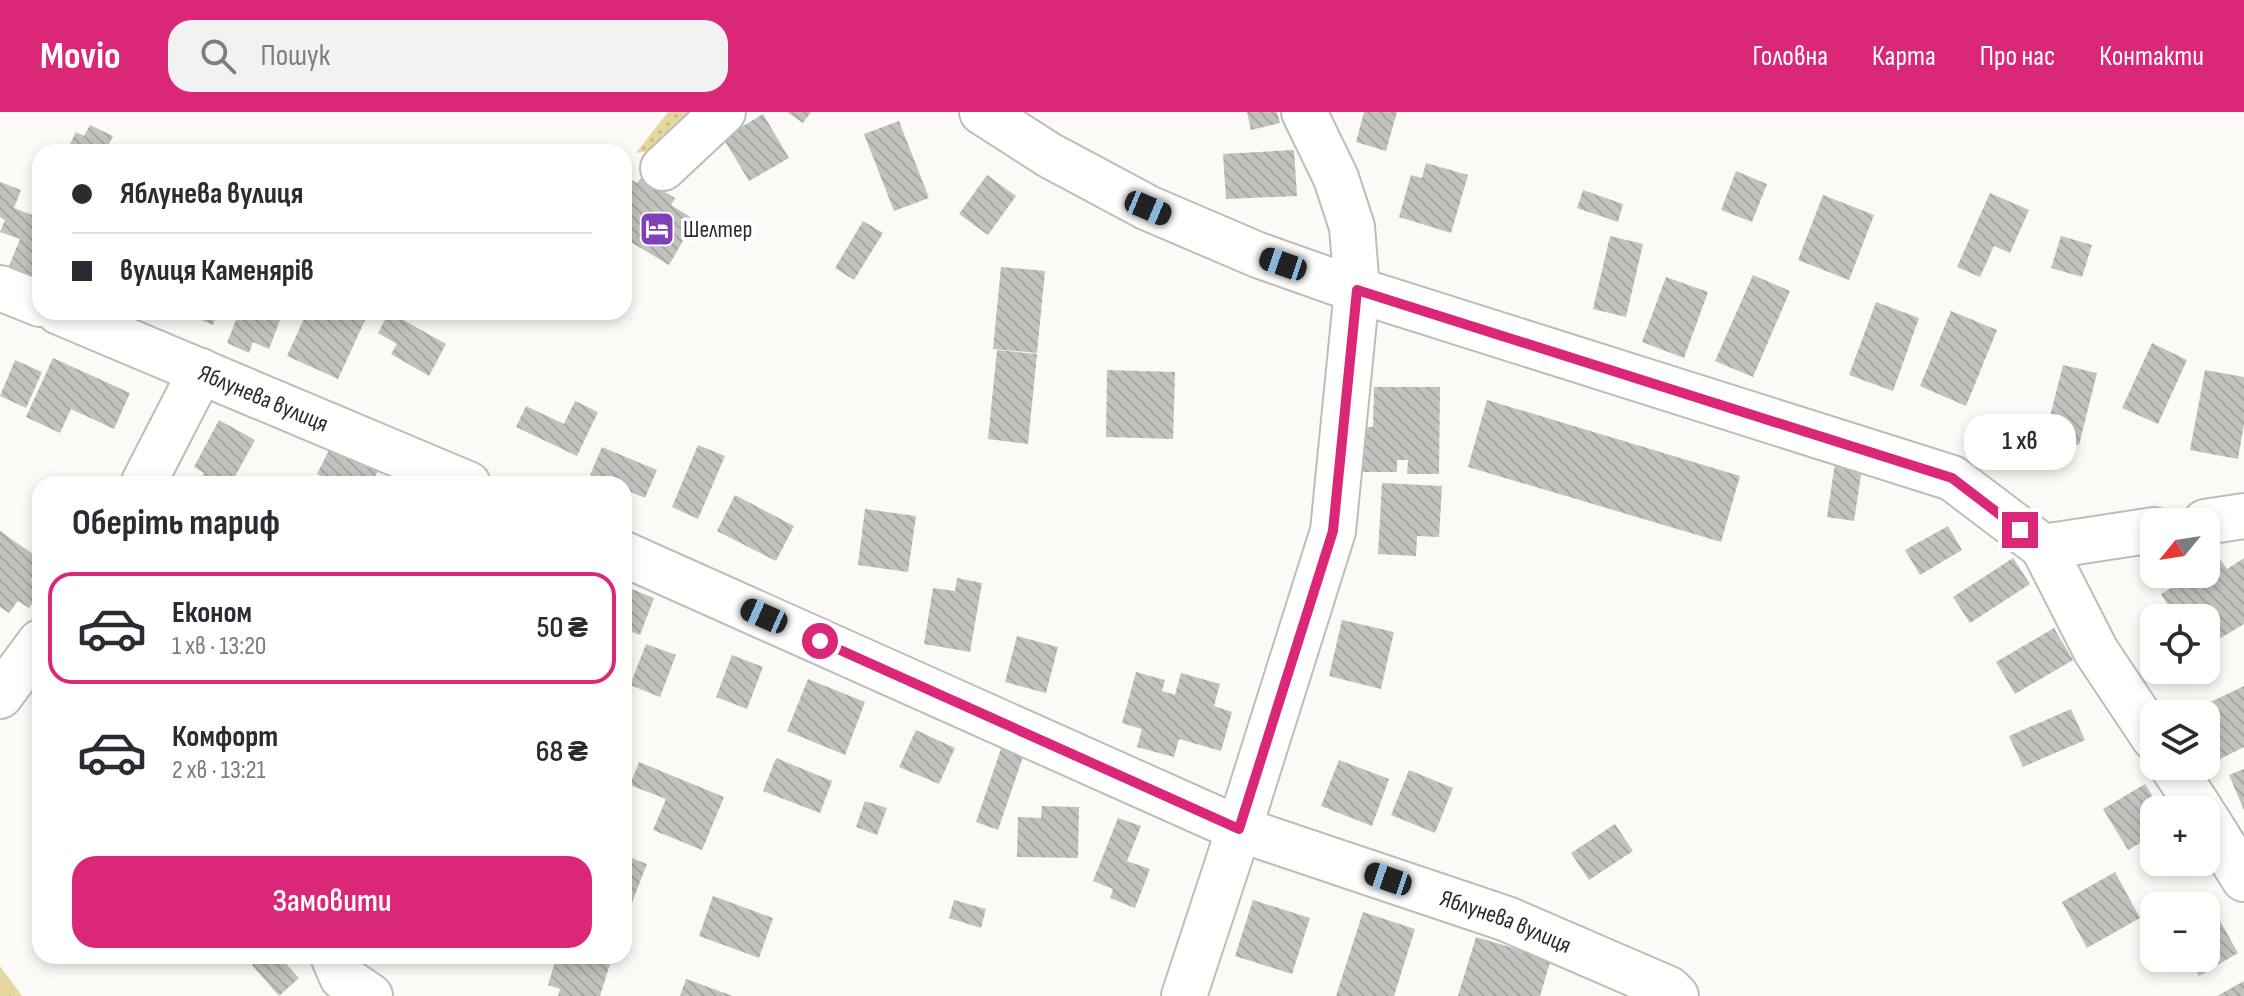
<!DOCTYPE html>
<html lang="uk">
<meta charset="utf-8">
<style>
body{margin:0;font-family:"Sofia Sans Condensed",sans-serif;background:#f2f2f3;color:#2b2b33;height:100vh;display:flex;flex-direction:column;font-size:30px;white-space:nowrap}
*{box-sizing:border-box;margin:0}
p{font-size:26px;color:#7c7c81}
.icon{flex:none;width:44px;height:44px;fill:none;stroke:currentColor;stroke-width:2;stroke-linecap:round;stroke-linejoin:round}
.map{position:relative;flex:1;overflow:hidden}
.sheet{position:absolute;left:32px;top:364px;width:600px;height:488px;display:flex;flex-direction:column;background:#fff;border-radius:24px;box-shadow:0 4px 12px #0003}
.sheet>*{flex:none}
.guide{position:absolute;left:32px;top:32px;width:600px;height:176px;border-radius:24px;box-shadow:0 4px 12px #0003;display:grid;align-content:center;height:176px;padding:0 40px;background:#fff}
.needle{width:52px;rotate:240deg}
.controls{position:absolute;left:2140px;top:396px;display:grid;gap:16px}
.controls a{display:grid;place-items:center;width:80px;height:80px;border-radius:16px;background:#fff;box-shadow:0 4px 12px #0003;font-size:40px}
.end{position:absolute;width:36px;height:36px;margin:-18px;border:10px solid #db2777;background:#fff;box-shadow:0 0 0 4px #fff}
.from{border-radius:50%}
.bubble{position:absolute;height:56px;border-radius:24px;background:#fff;box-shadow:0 4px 12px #0003;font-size:26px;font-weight:600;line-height:56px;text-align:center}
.car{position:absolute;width:24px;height:48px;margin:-24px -12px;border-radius:10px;box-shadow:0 0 6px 2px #0007;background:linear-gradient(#222 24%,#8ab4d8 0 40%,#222 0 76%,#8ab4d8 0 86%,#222 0)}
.guide b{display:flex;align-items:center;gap:28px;height:76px;font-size:30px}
.guide b+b{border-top:2px solid #e1e1e2}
.guide i{width:20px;height:20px;background:#2b2b33}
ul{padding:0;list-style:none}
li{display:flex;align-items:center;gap:24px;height:112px;margin:0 16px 12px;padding:0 24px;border:4px solid transparent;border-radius:24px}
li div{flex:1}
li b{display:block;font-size:30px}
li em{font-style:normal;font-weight:600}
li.on{border-color:#db2777}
li>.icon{width:72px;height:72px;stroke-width:1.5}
h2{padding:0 40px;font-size:36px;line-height:96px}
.cta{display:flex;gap:16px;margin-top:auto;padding:16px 40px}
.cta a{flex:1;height:92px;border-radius:24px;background:#db2777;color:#fff;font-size:32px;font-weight:600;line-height:92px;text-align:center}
header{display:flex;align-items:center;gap:48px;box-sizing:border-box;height:112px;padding:0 40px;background:#db2777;color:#fff}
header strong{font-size:38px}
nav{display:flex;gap:44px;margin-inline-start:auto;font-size:28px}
.search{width:560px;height:72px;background:#f2f2f3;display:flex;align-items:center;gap:20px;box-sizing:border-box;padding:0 28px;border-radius:24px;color:#7c7c81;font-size:30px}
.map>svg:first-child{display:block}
</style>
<header>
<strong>Movio</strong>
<div class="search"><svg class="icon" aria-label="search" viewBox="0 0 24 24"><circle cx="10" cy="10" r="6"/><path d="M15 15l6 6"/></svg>Пошук</div>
<nav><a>Головна</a><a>Карта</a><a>Про нас</a><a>Контакти</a></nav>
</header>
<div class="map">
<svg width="2244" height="884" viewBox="0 0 2244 884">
<defs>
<pattern id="grass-dots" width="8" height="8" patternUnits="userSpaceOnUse" patternTransform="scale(2)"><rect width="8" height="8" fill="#e6d79f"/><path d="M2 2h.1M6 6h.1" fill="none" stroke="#c5b989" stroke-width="1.8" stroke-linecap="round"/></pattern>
<pattern id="forest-firs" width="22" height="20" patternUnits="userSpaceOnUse" patternTransform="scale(2)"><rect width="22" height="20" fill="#e6d79f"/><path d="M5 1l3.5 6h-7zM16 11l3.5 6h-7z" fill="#c5b989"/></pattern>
<pattern id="building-back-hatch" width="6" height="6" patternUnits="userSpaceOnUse" patternTransform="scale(2)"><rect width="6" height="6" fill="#c2c2be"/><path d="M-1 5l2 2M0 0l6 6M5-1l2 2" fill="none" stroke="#a7a7a3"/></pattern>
</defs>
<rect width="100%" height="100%" fill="#fbfaf6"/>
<path fill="url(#grass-dots)" d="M668,0h34l-43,38 -23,3z"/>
<path fill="url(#forest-firs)" d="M0,854l22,30h-22z"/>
<path fill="url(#building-back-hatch)" d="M787,0h24l-8,11z
M1247,0h30l3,11 -29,7z
M1364,0h33l-11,39 -30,-9z
M763,2l26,44 -40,23 -26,-43z
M899,9l30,77 -35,13 -30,-77z
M90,13l23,11 -8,16h-39l10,-20 8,4z
M1294,38l3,46 -71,3 -3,-45z
M1426,51l42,12 -17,58 -52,-16 12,-42 11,3z
M1736,59l31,13 -15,38 -31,-12z
M987,63l29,21 -28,39 -29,-21z
M624,64l13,7 4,-5 34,20 -4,7 24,15 -26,45 -45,-27z
M0,70l21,8 -7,18 26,10 -2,60 -29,-12 11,-27 -20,-7 5,-12 -5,-3z
M1583,78l40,14 -5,18 -41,-14z
M1990,81l39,17 -19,43 -16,-7 -14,31 -23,-10z
M1823,83l51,20 -25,65 -51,-20z
M863,109l20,12 -29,47 -19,-12z
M1610,124l33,8 -17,73 -33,-8z
M2061,124l31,9 -10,32 -31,-9z
M1001,155l44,4 -8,82 -44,-4z
M1753,163l37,16 -37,86 -38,-16z
M1666,165l42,15 -24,66 -42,-16z
M1876,190l43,16 -26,73 -44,-16z
M1951,199l46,19 -31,76 -46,-20z
M182,200h36l-5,13z
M239,200h21l20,8 -11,29 -16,-7 -4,11 -22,-10z
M307,200h46l13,6 -28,61 -51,-23z
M389,200l57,32 -17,32 -38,-22 6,-10 -19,-11z
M2152,231l35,17 -29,64 -36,-16z
M997,238l40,4 -9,90 -40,-5z
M53,246l77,35 -16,36 -43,-20 -11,24 -34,-16z
M15,248l27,12 -16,36 -26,-12z
M2063,253l34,8 -18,72 -34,-9z
M1107,258l68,2 -2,67 -67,-2z
M2205,258l39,7v47l-6,35 -48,-9z
M1374,275h66l-1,87h-32l1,-14h-11v12h-38l1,-45h13z
M1487,288l253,76 -19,66 -253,-75z
M575,289l23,11 -21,44 -61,-29 10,-21 38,18z
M219,308l36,20 -24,44h-32l5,-11 -10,-6z
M698,333l27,11 -27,63 -26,-12z
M602,335l55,23 -12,28 -21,-9v-5h-12l-22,-9z
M330,336l48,23 -7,13h-35l-19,-10z
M1835,351l27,5 -8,53 -27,-4z
M1382,371l60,3 -3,51 -22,-1 -1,20 -38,-2z
M735,383l59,31 -18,35 -59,-30z
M865,397l51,7 -8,56 -50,-7z
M1948,414l14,24 -42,25 -15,-25z
M0,419l40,28v8l-9,13 9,7v5l-11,16 -11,-7 -9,12 -9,-6z
M2013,446l17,26 -60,39 -17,-26z
M2244,446v66l-38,23v-29h-30l-15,-24 34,-20h11v-7l14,-8 7,10z
M957,466l25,5 -12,69 -46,-8 9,-56 22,3z
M629,476l25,10 -14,37 -16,-6v-27z
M1342,508l52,12 -13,57 -52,-13z
M2054,516l19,32 -58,34 -19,-32z
M1017,524l41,11 -12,46 -41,-11z
M646,532l30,11 -16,42 -30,-12z
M732,543l31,12 -16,42 -31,-12z
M1136,560l29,8 -3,11 13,4 6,-22 39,11 -6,22 18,6 -11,39 -42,-12 -5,18 -37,-10 5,-18 -20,-6z
M808,567l57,23 -20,53 -58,-24z
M2244,574v61l-24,12 -14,-29v-16h-8l-2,-5z
M2071,597l14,31 -62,27 -14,-31z
M916,618l39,18 -16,36 -40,-17z
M1004,628l22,8 -28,82 -22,-8z
M776,646l56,23 -12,32 -57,-22z
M1339,648l50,19 -17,47 -51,-20z
M639,650l85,35 -22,53 -49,-20 13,-31 -36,-14z
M2244,657v41l-15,-35z
M1409,658l44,18 -18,45 -44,-18z
M2145,672l16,26h-7v25l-26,15 -25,-41z
M865,689l22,7 -10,27 -21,-8z
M1042,694l37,1 -1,51 -61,-1 1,-40 23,1z
M1118,706l23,8 -14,35 23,8 -15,39 -25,-10 3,-9 -20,-8z
M1615,712l18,27 -44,29 -18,-27z
M624,743l23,9 -23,59z
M2115,760l25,46 -53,30 -25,-46z
M713,784l60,22 -14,40 -60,-22z
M954,788l32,9 -5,19 -32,-10z
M1253,788l57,18 -18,56 -57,-18z
M1363,800l52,17 -21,67h-58z
M2219,807l19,34 -39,23 -11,-18h18v-32z
M1476,825l75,22 -11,37h-82z
M262,844h17l20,22 -20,18 -27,-31z
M557,844h26l27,8 -10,32h-42l2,-7 -12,-4z
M686,867l47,17h-53z
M2244,869v15h-27z"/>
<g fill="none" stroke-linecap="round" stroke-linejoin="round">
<defs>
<g id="minor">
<path d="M982,0l67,43 99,53 110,47 99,35 595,188 91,69 53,104 58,87"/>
<path d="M663,56l60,-56"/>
<path d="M0,176l40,16"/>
<path id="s1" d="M59,200l409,172"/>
<path d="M143,372l58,-113"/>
<path d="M2205,410l39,-6"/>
<path d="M2043,435l111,-17"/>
<path id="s2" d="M624,442l615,275 268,90 162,70 7,7"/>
<path d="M0,584l40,-54"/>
<path d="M2172,654l29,44"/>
<path d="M2206,706l38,61"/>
<path d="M333,844l9,21 28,19"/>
<path d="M1184,884l55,-167 94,-298 24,-241 -5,-63 -16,-49 -32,-66"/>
</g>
</defs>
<use href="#minor" stroke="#bebdba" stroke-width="48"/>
<use href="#minor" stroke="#fff" stroke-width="44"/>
</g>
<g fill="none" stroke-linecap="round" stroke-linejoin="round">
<path stroke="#db2777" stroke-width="10" d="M820,529l419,188 94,-298 24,-241 595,188 68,52"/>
</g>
<defs>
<symbol id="hotel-square" viewBox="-11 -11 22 22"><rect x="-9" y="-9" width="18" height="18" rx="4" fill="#7e41b7" stroke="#fff"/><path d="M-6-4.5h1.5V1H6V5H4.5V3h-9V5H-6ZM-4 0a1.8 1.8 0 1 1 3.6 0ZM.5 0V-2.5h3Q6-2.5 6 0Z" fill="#fff"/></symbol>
</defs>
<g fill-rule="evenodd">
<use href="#hotel-square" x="637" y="97" width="40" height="40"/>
</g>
<g text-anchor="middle" stroke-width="7" stroke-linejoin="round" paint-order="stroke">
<g font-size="24" fill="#2c2b2a" stroke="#fff" text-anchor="start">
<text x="683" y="125">Шелтер</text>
</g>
<g font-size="24" fill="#2c2b2a" stroke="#fff">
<text dy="8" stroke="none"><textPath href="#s1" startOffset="222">Яблунева вулиця</textPath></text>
<text dy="8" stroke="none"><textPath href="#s2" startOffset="956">Яблунева вулиця</textPath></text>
</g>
</g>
</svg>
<div class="controls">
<a><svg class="needle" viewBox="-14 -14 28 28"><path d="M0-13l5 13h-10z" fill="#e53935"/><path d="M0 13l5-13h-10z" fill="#7c7c81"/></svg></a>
<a><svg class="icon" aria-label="locate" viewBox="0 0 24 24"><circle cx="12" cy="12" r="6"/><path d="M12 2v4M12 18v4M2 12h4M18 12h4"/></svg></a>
<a><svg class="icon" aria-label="layers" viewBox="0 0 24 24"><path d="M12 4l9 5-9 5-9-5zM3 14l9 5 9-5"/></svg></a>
<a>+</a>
<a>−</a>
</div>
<i class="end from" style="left:820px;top:529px"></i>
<i class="end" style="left:2020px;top:418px"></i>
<div class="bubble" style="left:1964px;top:302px;width:112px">1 хв</div>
<i class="car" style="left:1148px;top:96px;rotate:113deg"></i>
<i class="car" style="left:1283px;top:152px;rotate:289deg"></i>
<i class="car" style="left:764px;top:504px;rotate:294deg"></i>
<i class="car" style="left:1388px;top:767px;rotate:289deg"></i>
<div class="guide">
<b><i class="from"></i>Яблунева вулиця</b>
<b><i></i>вулиця Каменярів</b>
</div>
<section class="sheet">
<h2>Оберіть тариф</h2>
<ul>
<li class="on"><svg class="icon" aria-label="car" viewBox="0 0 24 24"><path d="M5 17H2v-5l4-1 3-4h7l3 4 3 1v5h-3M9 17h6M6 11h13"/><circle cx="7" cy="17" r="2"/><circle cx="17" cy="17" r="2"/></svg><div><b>Економ</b><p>1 хв · 13:20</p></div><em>50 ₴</em></li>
<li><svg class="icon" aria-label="car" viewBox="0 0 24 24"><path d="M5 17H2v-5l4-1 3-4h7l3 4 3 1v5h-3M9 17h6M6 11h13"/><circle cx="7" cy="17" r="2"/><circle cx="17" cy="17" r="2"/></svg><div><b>Комфорт</b><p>2 хв · 13:21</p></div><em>68 ₴</em></li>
</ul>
<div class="cta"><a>Замовити</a></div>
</section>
</div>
